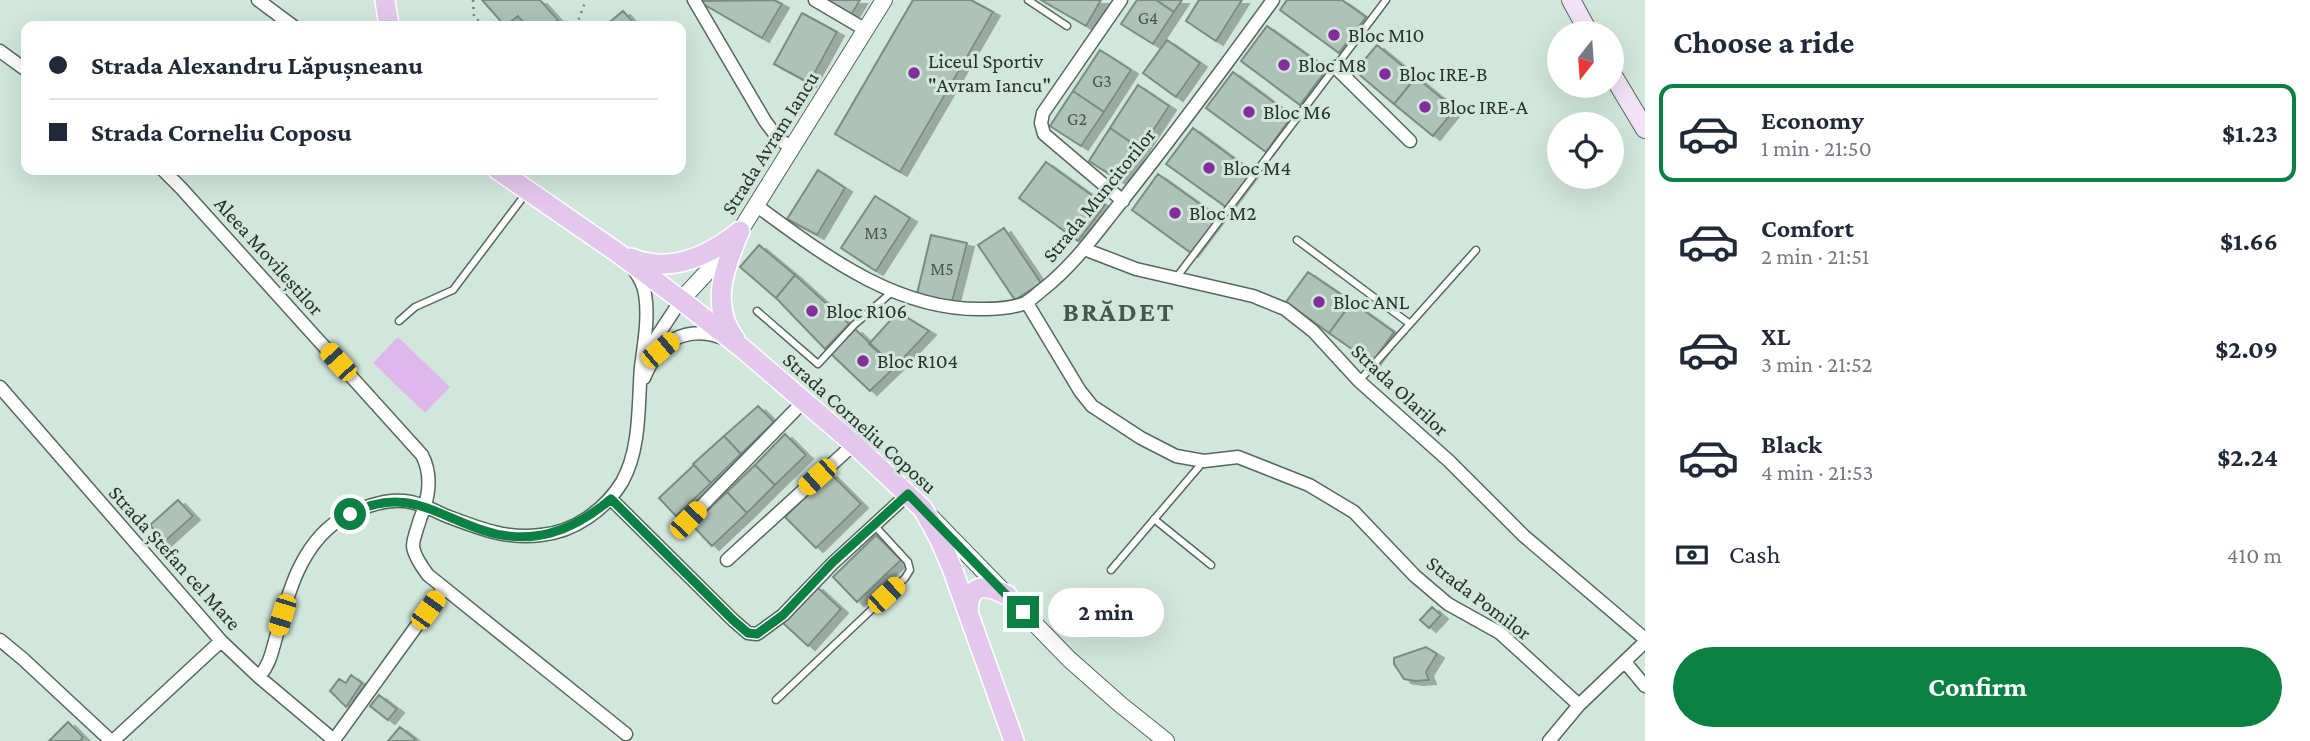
<!DOCTYPE html>
<meta charset="utf-8">
<style>
body{margin:0;font-family:"Crimson Pro",serif;background:#f2f2f3;color:#1f2937;height:100vh;display:flex;flex-direction:column;font-size:26px;white-space:nowrap}
*{box-sizing:border-box;margin:0}
p{font-size:23px;color:#747a83}
.icon{flex:none;width:38px;height:38px;fill:none;stroke:currentColor;stroke-width:2;stroke-linecap:round;stroke-linejoin:round}
.map{position:relative;flex:1;overflow:hidden}
.panel{display:flex;flex-direction:column;background:#fff;width:665px}
.panel>*{flex:none}
.top-card{position:absolute;left:21px;top:21px;width:665px;height:154px;border-radius:14px;box-shadow:0 7px 28px #0002;display:grid;align-content:center;height:154px;padding:0 28px;background:#fff}
.needle{width:46px;rotate:197deg}
.tools{position:absolute;left:1547px;top:21px;display:grid;gap:14px}
.tools a{display:grid;place-items:center;width:77px;height:77px;border-radius:50%;background:#fff;box-shadow:0 7px 28px #0002;font-size:35px}
.end{position:absolute;width:32px;height:32px;margin:-16px;border:9px solid #0b8043;background:#fff;box-shadow:0 0 0 4px #fff}
.from{border-radius:50%}
.bubble{position:absolute;height:49px;border-radius:24px;background:#fff;box-shadow:0 7px 28px #0002;font-size:23px;font-weight:700;line-height:49px;text-align:center}
.car{position:absolute;width:21px;height:42px;margin:-21px -10px;border-radius:9px;box-shadow:0 0 5px 2px #0007;background:linear-gradient(#f5c518 24%,#345 0 40%,#f5c518 0 76%,#345 0 86%,#f5c518 0)}
.top-card b{display:flex;align-items:center;gap:24px;height:66px;font-size:26px}
.top-card b+b{border-top:2px solid #e0e1e3}
.top-card i{width:18px;height:18px;background:#1f2937}
ul{padding:0;list-style:none}
li{display:flex;align-items:center;gap:21px;height:98px;margin:0 14px 10px;padding:0 14px;border:4px solid transparent;border-radius:14px}
li div{flex:1}
li b{display:block;font-size:26px}
li em{font-style:normal;font-weight:700}
li.selected{border-color:#0b8043}
li>.icon{width:63px;height:63px;stroke-width:1.5}
h2{padding:0 28px;font-size:32px;line-height:84px}
.pay{display:flex;align-items:center;gap:18px;height:77px;padding:0 28px;font-size:26px}
.pay p{margin-inline-start:auto}
.primary-button{display:flex;gap:14px;margin-top:auto;padding:14px 28px}
.primary-button a{flex:1;height:80px;border-radius:42px;background:#0b8043;color:#fff;font-size:28px;font-weight:700;line-height:80px;text-align:center}
main{display:flex;flex:1;min-height:0}
.map>svg:first-child{display:block}
</style>
<main>
<div class="map">
<svg width="1645" height="741" viewBox="0 0 1645 741">
<defs>
<filter id="shadow"><feDropShadow dx="7" dy="4" stdDeviation="0" flood-color="#0004"/></filter>
</defs>
<rect width="100%" height="100%" fill="#d2e7db"/>
<path fill="#dfb8eb" d="M398,337l52,50 -25,26 -52,-50z"/>
<path fill="#aec2b7" stroke="#7a8d82" stroke-width="2" filter="url(#shadow)" d="M482,0h58l18,20 -8,6h-23l-9,-10 -13,10z
M774,0l8,4 -20,34 -64,-37z
M822,0h38l-10,17z
M913,0h58l22,12 -93,160 -65,-38z
M1041,0h60l-15,26z
M1137,0h19l18,12 -21,32 -32,-20z
M1156,0h26l-8,12z
M1199,0h43l-26,41 -30,-20z
M1287,0h55l24,17 -27,36 -59,-43z
M623,11l11,12 -3,3h-26z
M802,13l35,19 -28,51 -35,-19z
M1267,26l60,43 -27,36 -59,-44z
M1167,40l33,23 -24,34 -33,-24z
M1377,45l39,32 -22,27 -39,-33z
M1100,50l31,20 -27,42 -31,-21z
M1233,72l59,44 -26,36 -60,-44z
M1416,77l39,32 -22,27 -39,-32z
M1138,85l31,21 -28,43 -31,-21z
M1073,91l31,21 -23,34 -31,-20z
M1110,128l31,21 -21,32 -31,-20z
M1193,128l59,44 -26,35 -60,-43z
M1046,162l59,43 -27,36 -59,-43z
M818,170l27,18 -28,47 -30,-16z
M1158,174l60,43 -27,36 -59,-43z
M875,196l35,22 -34,53 -35,-23z
M1004,228l37,55 -26,17 -37,-55z
M931,235l36,8 -15,59 -35,-8z
M759,245l36,30 -19,23 -36,-31z
M1308,272l44,30 -23,31 -43,-31z
M795,275l54,49 -24,25 -49,-51z
M1352,302l42,30 -22,31 -43,-30z
M898,312l31,19 -34,36 -26,-23z
M855,329l40,38 -25,24 -39,-37z
M758,406l16,16 -33,32 -17,-18z
M785,434l21,21 -31,30 -20,-20z
M724,436l17,18 -30,29 -18,-19z
M694,465l17,18 -35,33 -17,-18z
M755,465l20,20 -28,28 -20,-21z
M830,473l31,31 -45,44 -31,-31z
M727,492l20,21 -35,33 -20,-21z
M178,500l15,16 -29,26 -14,-17z
M876,535l25,25 -44,42 -24,-25z
M816,586l25,23 -33,37 -25,-23z
M1432,607l9,8 -12,13 -9,-8z
M1426,647l11,7 -11,18 3,8 -14,1 -11,-2 -10,-15v-6z
M351,675l11,8 -16,24 -16,-16 9,-12 7,4z
M379,695l18,14 -9,11 -18,-14z
M68,722l15,15 -3,4h-31z
M400,727l15,12 -1,2h-26z"/>
<g fill="none" stroke-linecap="round" stroke-linejoin="round">
<defs>
<path id="service" d="M1028,0l39,26
M1297,240l113,84
M1176,278l210,-278
M757,311l61,53 36,-39 39,-34
M399,321l16,-14 38,-17 74,-98
M1359,381l117,-131
M1154,519l57,46
M1111,570l92,-108
M776,700l129,-122 5,-8 -2,-8 -34,-37"/>
<path id="minor" d="M258,0l35,26
M694,0l71,121 12,16 15,12
M815,0l51,30
M1121,0l-78,113 -2,10 3,11 79,67
M0,51l26,19
M1335,67l75,74
M163,170l18,18 241,267c11,21 7,43 -2,64 -2,8 -7,19 -7,27 1,10 9,21 15,29l198,159
M757,206c67,49 139,105 227,103 13,0 29,-1 41,-6 6,-3 12,-9 17,-13 27,-21 47,-47 68,-74 56,-70 110,-143 163,-216
M1084,249l52,20 117,27 32,13 28,22 46,50 90,80 75,75 121,103
M1027,303l53,88 12,15 49,32 35,18 28,5 34,-4 71,28 45,27 61,64 33,28 52,29 79,72
M647,360l11,-25 23,-35
M644,378c15,-36 40,-54 79,-40
M0,387l221,254 38,36 76,64
M611,499l123,122 14,12 9,1 26,-19 50,-52 75,-69
M688,520l116,-119
M727,560l127,-116
M0,640l23,19 88,82
M1625,662l20,24
M259,677c12,-14 13,-27 18,-43 11,-41 24,-89 62,-114 18,-11 43,-21 65,-19 13,1 28,8 40,14 32,12 62,25 97,20 33,-3 64,-25 81,-53 19,-33 16,-79 19,-115 3,-23 8,-50 4,-73 -1,-9 -6,-17 -11,-24
M334,740l110,-152
M113,741l108,-100
M1549,741l30,-36 66,-63"/>
<path id="tertiary" d="M681,300l28,-30 31,-39 144,-231
M932,518l137,141 52,46 45,36"/>
<path id="secondary" d="M1571,0l18,33
M1612,74l33,55"/>
<path id="primary" d="M385,0l4,26
M498,170l120,83 63,47 61,48 112,96 69,65 17,31 12,28 62,173
M631,258c39,16 78,-2 109,-27
M735,339c-25,-33 -11,-70 3,-104
M968,613c1,-31 16,-29 39,-18"/>
</defs>
<use href="#service" stroke="#56685e" stroke-width="9"/>
<use href="#minor" stroke="#56685e" stroke-width="15"/>
<use href="#tertiary" stroke="#56685e" stroke-width="18"/>
<use href="#secondary" stroke="#56685e" stroke-width="20"/>
<use href="#primary" stroke="#fff" stroke-width="22"/>
<path stroke="#79877f" stroke-width="2.5" stroke-dasharray="2 5" stroke-linecap="butt" d="M473,0l1,17 12,9
M576,26l10,-26"/>
<use href="#service" stroke="#fff" stroke-width="6"/>
<use href="#minor" stroke="#fff" stroke-width="12"/>
<use href="#tertiary" stroke="#fff" stroke-width="16"/>
<use href="#secondary" stroke="#f2e3f6" stroke-width="18"/>
<use href="#primary" stroke="#e4c7ed" stroke-width="19"/>
</g>
<g fill="none" stroke-linecap="round" stroke-linejoin="round">
<path stroke="#0b8043" stroke-width="9" d="M350,514c54,-28 82,-1 132,16 50,17 91,1 129,-31l123,122 14,12 9,1 26,-19 49,-52 76,-69 115,118"/>
</g>
<g fill="#832c9a" stroke="#d2e7db" stroke-width="2.5">
<circle cx="1334" cy="35" r="7"/>
<circle cx="1284" cy="65" r="7"/>
<circle cx="914" cy="73" r="7"/>
<circle cx="1385" cy="74" r="7"/>
<circle cx="1425" cy="107" r="7"/>
<circle cx="1249" cy="112" r="7"/>
<circle cx="1209" cy="168" r="7"/>
<circle cx="1175" cy="213" r="7"/>
<circle cx="1319" cy="302" r="7"/>
<circle cx="812" cy="311" r="7"/>
<circle cx="863" cy="361" r="7"/>
</g>
<g text-anchor="middle" stroke-width="6" stroke-linejoin="round" paint-order="stroke">
<g font-size="18" fill="#4b5650">
<text x="1148" y="24">G4</text>
<text x="1102" y="87">G3</text>
<text x="1077" y="125">G2</text>
<text x="876" y="239">M3</text>
<text x="942" y="275">M5</text>
</g>
<g font-size="21" fill="#2a322d" stroke="#d2e7db" text-anchor="start">
<text x="1348" y="42">Bloc M10</text>
<text x="928" y="68">Liceul Sportiv<tspan x="928" dy="24">"Avram Iancu"</tspan></text>
<text x="1298" y="72">Bloc M8</text>
<text x="1399" y="81">Bloc IRE-B</text>
<text x="1439" y="114">Bloc IRE-A</text>
<text x="1263" y="119">Bloc M6</text>
<text x="1223" y="175">Bloc M4</text>
<text x="1189" y="220">Bloc M2</text>
<text x="1333" y="309">Bloc ANL</text>
<text x="826" y="318">Bloc R106</text>
<text x="877" y="368">Bloc R104</text>
</g>
<g font-size="21" fill="#2a322d" stroke="#d2e7db">
<text transform="translate(770 143) rotate(-58)" y="7">Strada Avram Iancu</text>
<text transform="translate(1099 195) rotate(-51)" y="7">Strada Muncitorilor</text>
<text transform="translate(269 256) rotate(48)" y="7">Aleea Movileștilor</text>
<text transform="translate(1400 390) rotate(43)" y="7">Strada Olarilor</text>
<text transform="translate(860 423) rotate(42)" y="7">Strada Corneliu Coposu</text>
<text transform="translate(175 558) rotate(48)" y="7">Strada Ștefan cel Mare</text>
<text transform="translate(1479 598) rotate(37)" y="7">Strada Pomilor</text>
</g>
<g font-size="28" font-weight="bold" letter-spacing="2" fill="#46584e" stroke="#d2e7db">
<text x="1119" y="321">BRĂDET</text>
</g>
</g>
</svg>
<div class="tools">
<a><svg class="needle" viewBox="-14 -14 28 28"><path d="M0-13l5 13h-10z" fill="#e53935"/><path d="M0 13l5-13h-10z" fill="#747a83"/></svg></a>
<a><svg class="icon" aria-label="locate" viewBox="0 0 24 24"><circle cx="12" cy="12" r="6"/><path d="M12 2v4M12 18v4M2 12h4M18 12h4"/></svg></a>
</div>
<i class="end from" style="left:350px;top:514px"></i>
<i class="end" style="left:1023px;top:612px"></i>
<div class="bubble" style="left:1048px;top:588px;width:116px">2 min</div>
<i class="car" style="left:660px;top:350px;rotate:50deg"></i>
<i class="car" style="left:338px;top:362px;rotate:318deg"></i>
<i class="car" style="left:817px;top:477px;rotate:228deg"></i>
<i class="car" style="left:688px;top:520px;rotate:44deg"></i>
<i class="car" style="left:886px;top:595px;rotate:47deg"></i>
<i class="car" style="left:428px;top:610px;rotate:36deg"></i>
<i class="car" style="left:282px;top:615px;rotate:197deg"></i>
<div class="top-card">
<b><i class="from"></i>Strada Alexandru Lăpușneanu</b>
<b><i></i>Strada Corneliu Coposu</b>
</div>
</div>
<section class="panel">
<h2>Choose a ride</h2>
<ul>
<li class="selected"><svg class="icon" aria-label="car" viewBox="0 0 24 24"><path d="M5 17H2v-5l4-1 3-4h7l3 4 3 1v5h-3M9 17h6M6 11h13"/><circle cx="7" cy="17" r="2"/><circle cx="17" cy="17" r="2"/></svg><div><b>Economy</b><p>1 min · 21:50</p></div><em>$1.23</em></li>
<li><svg class="icon" aria-label="car" viewBox="0 0 24 24"><path d="M5 17H2v-5l4-1 3-4h7l3 4 3 1v5h-3M9 17h6M6 11h13"/><circle cx="7" cy="17" r="2"/><circle cx="17" cy="17" r="2"/></svg><div><b>Comfort</b><p>2 min · 21:51</p></div><em>$1.66</em></li>
<li><svg class="icon" aria-label="car" viewBox="0 0 24 24"><path d="M5 17H2v-5l4-1 3-4h7l3 4 3 1v5h-3M9 17h6M6 11h13"/><circle cx="7" cy="17" r="2"/><circle cx="17" cy="17" r="2"/></svg><div><b>XL</b><p>3 min · 21:52</p></div><em>$2.09</em></li>
<li><svg class="icon" aria-label="car" viewBox="0 0 24 24"><path d="M5 17H2v-5l4-1 3-4h7l3 4 3 1v5h-3M9 17h6M6 11h13"/><circle cx="7" cy="17" r="2"/><circle cx="17" cy="17" r="2"/></svg><div><b>Black</b><p>4 min · 21:53</p></div><em>$2.24</em></li>
</ul>
<div class="pay"><svg class="icon" aria-label="cash" viewBox="0 0 24 24"><path d="M3 7h18v10H3z"/><circle cx="12" cy="12" r="2"/></svg>Cash<p>410 m</p></div>
<div class="primary-button"><a>Confirm</a></div>
</section>
</main>
